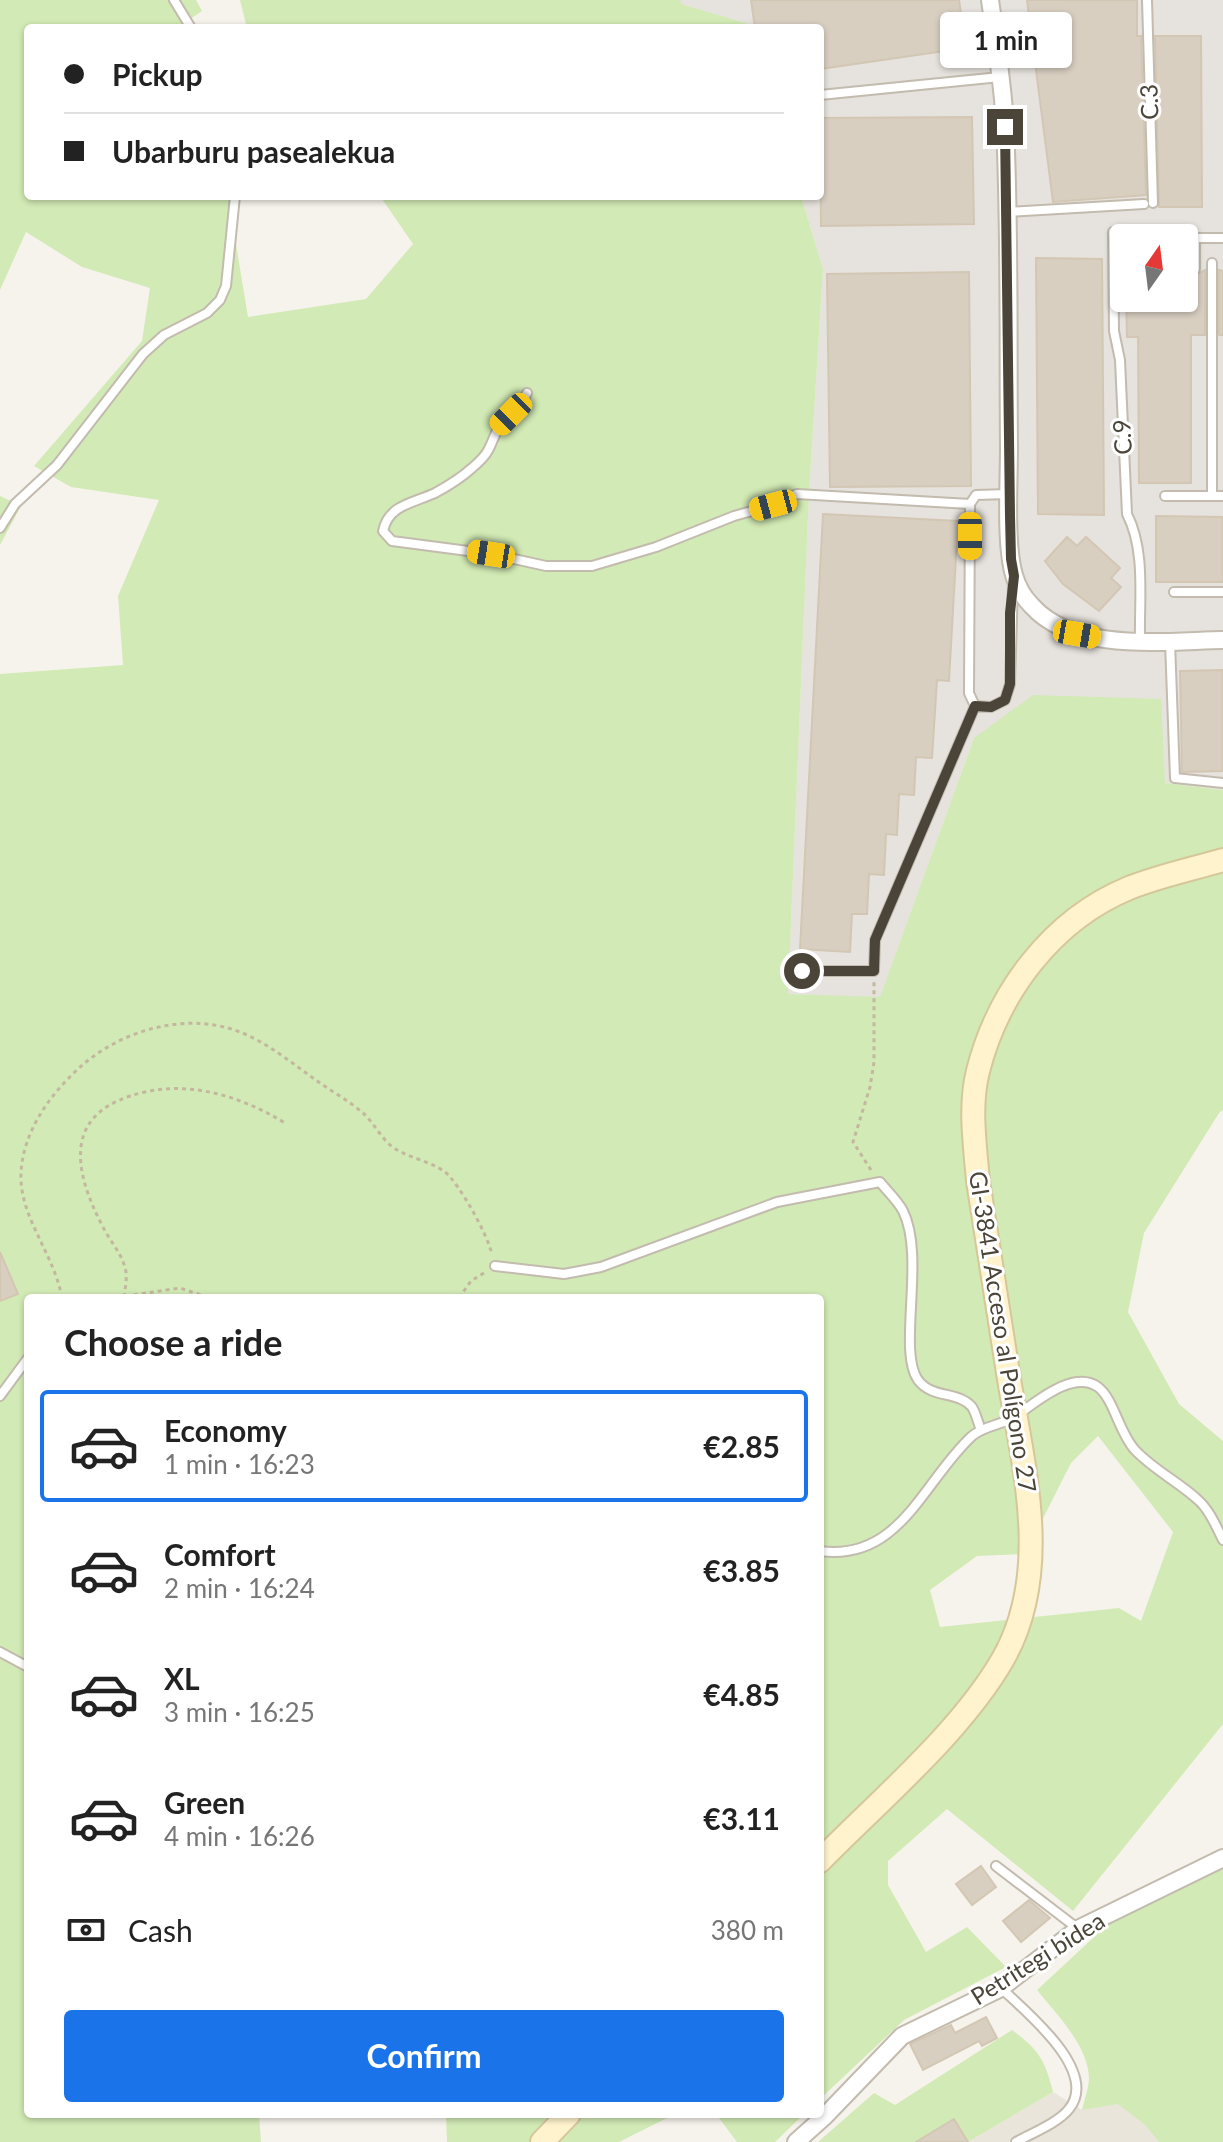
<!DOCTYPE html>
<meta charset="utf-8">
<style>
body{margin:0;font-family:Lato,sans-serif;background:#f2f2f2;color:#222;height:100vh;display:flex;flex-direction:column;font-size:30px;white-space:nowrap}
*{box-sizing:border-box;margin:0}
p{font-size:26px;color:#767676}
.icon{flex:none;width:44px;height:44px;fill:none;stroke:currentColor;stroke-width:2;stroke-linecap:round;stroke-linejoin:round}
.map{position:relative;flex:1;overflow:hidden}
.panel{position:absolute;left:24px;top:1294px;width:800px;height:824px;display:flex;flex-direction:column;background:#fff;border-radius:8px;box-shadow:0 2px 6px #0004}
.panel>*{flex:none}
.hud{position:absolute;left:24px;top:24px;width:800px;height:176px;border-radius:8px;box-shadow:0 2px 6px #0004;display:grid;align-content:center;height:176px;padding:0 40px;background:#fff}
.needle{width:52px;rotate:14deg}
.buttons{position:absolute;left:1110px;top:224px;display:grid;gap:16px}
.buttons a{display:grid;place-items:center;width:88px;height:88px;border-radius:8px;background:#fff;box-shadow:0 2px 6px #0004;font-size:40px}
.end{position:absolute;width:36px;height:36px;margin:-18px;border:10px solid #4b4439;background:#fff;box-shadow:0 0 0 4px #fff}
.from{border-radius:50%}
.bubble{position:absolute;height:56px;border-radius:8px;background:#fff;box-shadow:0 2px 6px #0004;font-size:26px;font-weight:700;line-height:56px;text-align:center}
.car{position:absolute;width:24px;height:48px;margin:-24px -12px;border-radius:10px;box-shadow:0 0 6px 2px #0007;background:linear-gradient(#f5c518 24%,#345 0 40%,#f5c518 0 76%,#345 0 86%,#f5c518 0)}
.hud b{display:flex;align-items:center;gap:28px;height:76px;font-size:30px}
.hud b+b{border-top:2px solid #e0e0e0}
.hud i{width:20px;height:20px;background:#222}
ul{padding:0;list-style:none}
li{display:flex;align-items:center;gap:24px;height:112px;margin:0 16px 12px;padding:0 24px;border:4px solid transparent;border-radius:8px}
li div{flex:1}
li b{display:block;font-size:30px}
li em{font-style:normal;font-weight:700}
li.selected{border-color:#1a73e8}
li>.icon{width:72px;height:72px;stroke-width:1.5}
h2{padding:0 40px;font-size:36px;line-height:96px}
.pay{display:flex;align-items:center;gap:20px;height:88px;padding:0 40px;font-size:30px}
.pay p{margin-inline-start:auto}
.primary-button{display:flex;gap:16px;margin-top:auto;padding:16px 40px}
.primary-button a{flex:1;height:92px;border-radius:8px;background:#1a73e8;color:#fff;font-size:32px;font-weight:700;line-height:92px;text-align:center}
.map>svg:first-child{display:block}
</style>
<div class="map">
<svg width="1223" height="2142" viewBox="0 0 1223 2142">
<rect width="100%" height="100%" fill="#f6f3ec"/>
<path fill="#eae5da" d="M1053,2092l29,18 36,-7 27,22 14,17h-191z"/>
<path fill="#e6e2dd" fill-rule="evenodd" d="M680,0h543v790l-58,-7 -191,-45 -94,260 -92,-4 21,-500 14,-225 -22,-73h19v-168h-70l-1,-4 -69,-20zM1124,238h60v60h-60z"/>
<path fill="#d2eab5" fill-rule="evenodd" d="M0,0h196l6,11 -25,17h-149v168h200l20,121 118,-18 47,-55 -33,-48h421l22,73 -14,225 -21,500 92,3 94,-259 59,-43 128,4 4,84 58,7v320l-4,3 -75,120 -16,79 51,92 44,37v283l-150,187 -126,-102 -59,52v24l38,67 41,-25 39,40 -102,53 -84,79v-801h-792v816h231l2,28h-261v-1468l123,-9 -5,-69 41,-96 -88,-13 -37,-21 108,-125 8,-53 -68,-21 -56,-35 -26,58zM1098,1436l75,96 -32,89 -22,-13 -179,19 -10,-37 47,-34 48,-2 46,-91z
M240,0h440l1,4 68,20 1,4h-503z
M0,496l21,10 -21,39z
M1223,1867v275h-64l-14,-17 -27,-21 -36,6c2,-10 7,-22 7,-32 -1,-33 -33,-64 -52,-88l70,-65z
M1012,2030c27,20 33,30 41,62l-85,50h-150l56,-49 21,12z
M446,2114h229l-56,28h-172z
M716,2114h88l-29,28h-38z"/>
<path fill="#d8cfc1" stroke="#d3c7b4" stroke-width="2" d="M751,0h208l7,48 -146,21v-41h-65z
M1027,0h110v36h4l5,159 -93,7z
M1155,36h46l1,171h-43z
M972,117l2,107 -153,2 -1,-108z
M1036,258l66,1 2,256 -66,-1z
M1184,269h4l6,7 11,-6v65h-14v148h-52l-1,-146h-11l-1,-39h58z
M1219,270l4,1v64h-4z
M969,272l2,214 -141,1 -3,-213z
M823,514l135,7 -9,160 -12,-1 -5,78 -16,-1 -2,38 -15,-1 -2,41 -11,-1 -2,41 -15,-1 -2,40h-15l-2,38 -50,-3z
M1156,516l67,1v65h-67z
M1067,537l10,9 9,-9 34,31 -9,10 10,9 -22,24 -36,-27 -18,-23z
M1223,670v101l-41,1 -2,-101z
M0,1252l18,42 -18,7z
M981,1866l15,21 -24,18 -16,-21z
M1029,1900l21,18 -29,24 -18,-21z
M986,2017l11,21 -15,8 -3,-5 -56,29 -13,-26 41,-19 4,8z
M954,2119l14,23h-52z"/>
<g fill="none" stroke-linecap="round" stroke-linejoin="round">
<defs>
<path id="lane" d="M174,0l17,28
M1147,0l6,203
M820,95l180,-18
M1006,212l138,-8
M1113,232l1,99 6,29 7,154c19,37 12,86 13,127
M1212,263v232
M1195,269v-31h28
M527,393c-6,14 -21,21 -28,34 -11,20 -6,23 -27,41 -10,9 -24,18 -37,25 -21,10 -46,11 -52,38l9,10 99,13 55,12h46l64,-19 78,-31 39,-11 24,-11 173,10
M1009,494l-33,1 -6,9 -1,189 6,13 16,1 14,-7 5,-16 3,-99
M1165,496h58
M0,528l15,-24 42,-39 86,-111 21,-19 43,-22 13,-13 6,-14 9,-90
M1174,592h49
M1170,642l5,136 48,5
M802,971h72l1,-31 100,-234
M495,1266l69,8 37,-7 176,-65 103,-20c7,9 18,19 23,29 23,46 -6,140 15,169 14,19 41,11 54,27 4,6 6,16 9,23
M0,1396l28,-38
M820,1551c80,11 103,-70 152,-115 13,-11 31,-11 44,-20 19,-13 57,-47 82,-29 16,12 21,46 37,63 19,20 42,31 62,49 12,10 19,27 26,41
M0,1652l28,15
M996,1866l81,62
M1001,1988c24,23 99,83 68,121 -11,14 -37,24 -53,33"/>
<path id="street" d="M990,0c6,42 13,84 15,126 5,107 3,215 4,322 0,35 -4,96 5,127 3,11 10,23 18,31 42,47 133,35 191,34
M796,2142l29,-26 77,-80 99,-48 77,-59 145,-71"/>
<path id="secondary" d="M820,1861c60,-61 141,-129 183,-202 50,-88 20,-193 5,-286 -10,-64 -20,-128 -30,-192 -3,-36 -9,-75 0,-110 20,-79 74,-151 151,-183 30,-12 63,-19 94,-28
M542,2142l27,-28"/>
</defs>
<use href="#lane" stroke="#c2bbae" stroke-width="12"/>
<use href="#street" stroke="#c2bbae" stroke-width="20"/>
<use href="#secondary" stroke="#d6c79b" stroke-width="26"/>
<path stroke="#c4b79f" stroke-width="3" stroke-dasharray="4 4" stroke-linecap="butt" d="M871,1170l-18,-28 17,-55 4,-25v-81
M126,1296l54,-8 30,10
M124,1297c1,-8 3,-17 2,-25 -3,-17 -14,-28 -22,-43 -33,-62 -41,-119 41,-137 49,-11 99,6 140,31
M62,1298c-8,-45 -43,-81 -41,-125 2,-41 28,-77 57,-104 43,-40 113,-60 169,-34 24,11 45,28 66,43 16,12 35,22 50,35 10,9 17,23 27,32 16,13 39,15 55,27 14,11 44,65 47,83
M459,1298l12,-17 13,-8"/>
<use href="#lane" stroke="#fff" stroke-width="8"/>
<use href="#street" stroke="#fff" stroke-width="16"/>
<use href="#secondary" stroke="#fff3cd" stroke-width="22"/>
</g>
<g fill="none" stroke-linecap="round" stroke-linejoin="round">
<path stroke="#4b4439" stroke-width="10" d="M802,971h72l1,-31 100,-234 16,1 14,-7 5,-16v-71l4,-37 -3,-17 -1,-43 -5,-389"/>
</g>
<g text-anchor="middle" stroke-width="6" stroke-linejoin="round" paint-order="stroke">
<g font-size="24" fill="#4b4439" stroke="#fff">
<text transform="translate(1150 102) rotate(-92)" y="8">C.3</text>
<text transform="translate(1123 437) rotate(-93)" y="8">C.9</text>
<text transform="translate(1002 1332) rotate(81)" y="8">GI-3841 Acceso al Polígono 27</text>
<text transform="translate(1038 1959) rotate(-32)" y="8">Petritegi bidea</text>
</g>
</g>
</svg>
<div class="buttons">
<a><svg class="needle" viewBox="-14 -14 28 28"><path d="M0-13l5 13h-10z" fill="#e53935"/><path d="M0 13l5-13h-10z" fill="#767676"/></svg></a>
</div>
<i class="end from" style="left:802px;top:971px"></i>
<i class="end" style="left:1005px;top:127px"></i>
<div class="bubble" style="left:940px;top:12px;width:132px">1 min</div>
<i class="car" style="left:511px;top:414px;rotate:225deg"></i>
<i class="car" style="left:773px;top:505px;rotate:255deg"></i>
<i class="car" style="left:970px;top:536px;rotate:180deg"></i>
<i class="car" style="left:491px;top:554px;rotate:279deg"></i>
<i class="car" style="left:1077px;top:634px;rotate:100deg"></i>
<div class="hud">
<b><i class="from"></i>Pickup</b>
<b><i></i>Ubarburu pasealekua</b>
</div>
<section class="panel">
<h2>Choose a ride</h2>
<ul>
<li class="selected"><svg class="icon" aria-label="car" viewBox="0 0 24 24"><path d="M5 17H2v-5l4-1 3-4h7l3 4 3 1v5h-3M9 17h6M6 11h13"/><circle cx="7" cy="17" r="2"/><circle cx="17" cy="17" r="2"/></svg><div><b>Economy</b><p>1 min · 16:23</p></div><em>€2.85</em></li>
<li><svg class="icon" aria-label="car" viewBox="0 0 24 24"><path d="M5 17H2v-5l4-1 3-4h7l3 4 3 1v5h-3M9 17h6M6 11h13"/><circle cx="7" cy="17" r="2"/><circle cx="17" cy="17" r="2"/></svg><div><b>Comfort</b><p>2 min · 16:24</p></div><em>€3.85</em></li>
<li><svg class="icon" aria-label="car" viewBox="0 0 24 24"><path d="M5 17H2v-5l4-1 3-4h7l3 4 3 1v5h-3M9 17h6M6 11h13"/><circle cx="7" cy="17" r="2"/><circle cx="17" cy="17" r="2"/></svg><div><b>XL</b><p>3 min · 16:25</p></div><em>€4.85</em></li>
<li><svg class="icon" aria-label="car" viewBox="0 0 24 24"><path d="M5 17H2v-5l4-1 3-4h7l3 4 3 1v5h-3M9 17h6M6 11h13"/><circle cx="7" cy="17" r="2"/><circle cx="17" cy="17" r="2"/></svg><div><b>Green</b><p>4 min · 16:26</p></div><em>€3.11</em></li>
</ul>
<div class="pay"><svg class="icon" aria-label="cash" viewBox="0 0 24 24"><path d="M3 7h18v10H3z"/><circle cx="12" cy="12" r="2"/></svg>Cash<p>380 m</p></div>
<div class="primary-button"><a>Confirm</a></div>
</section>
</div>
